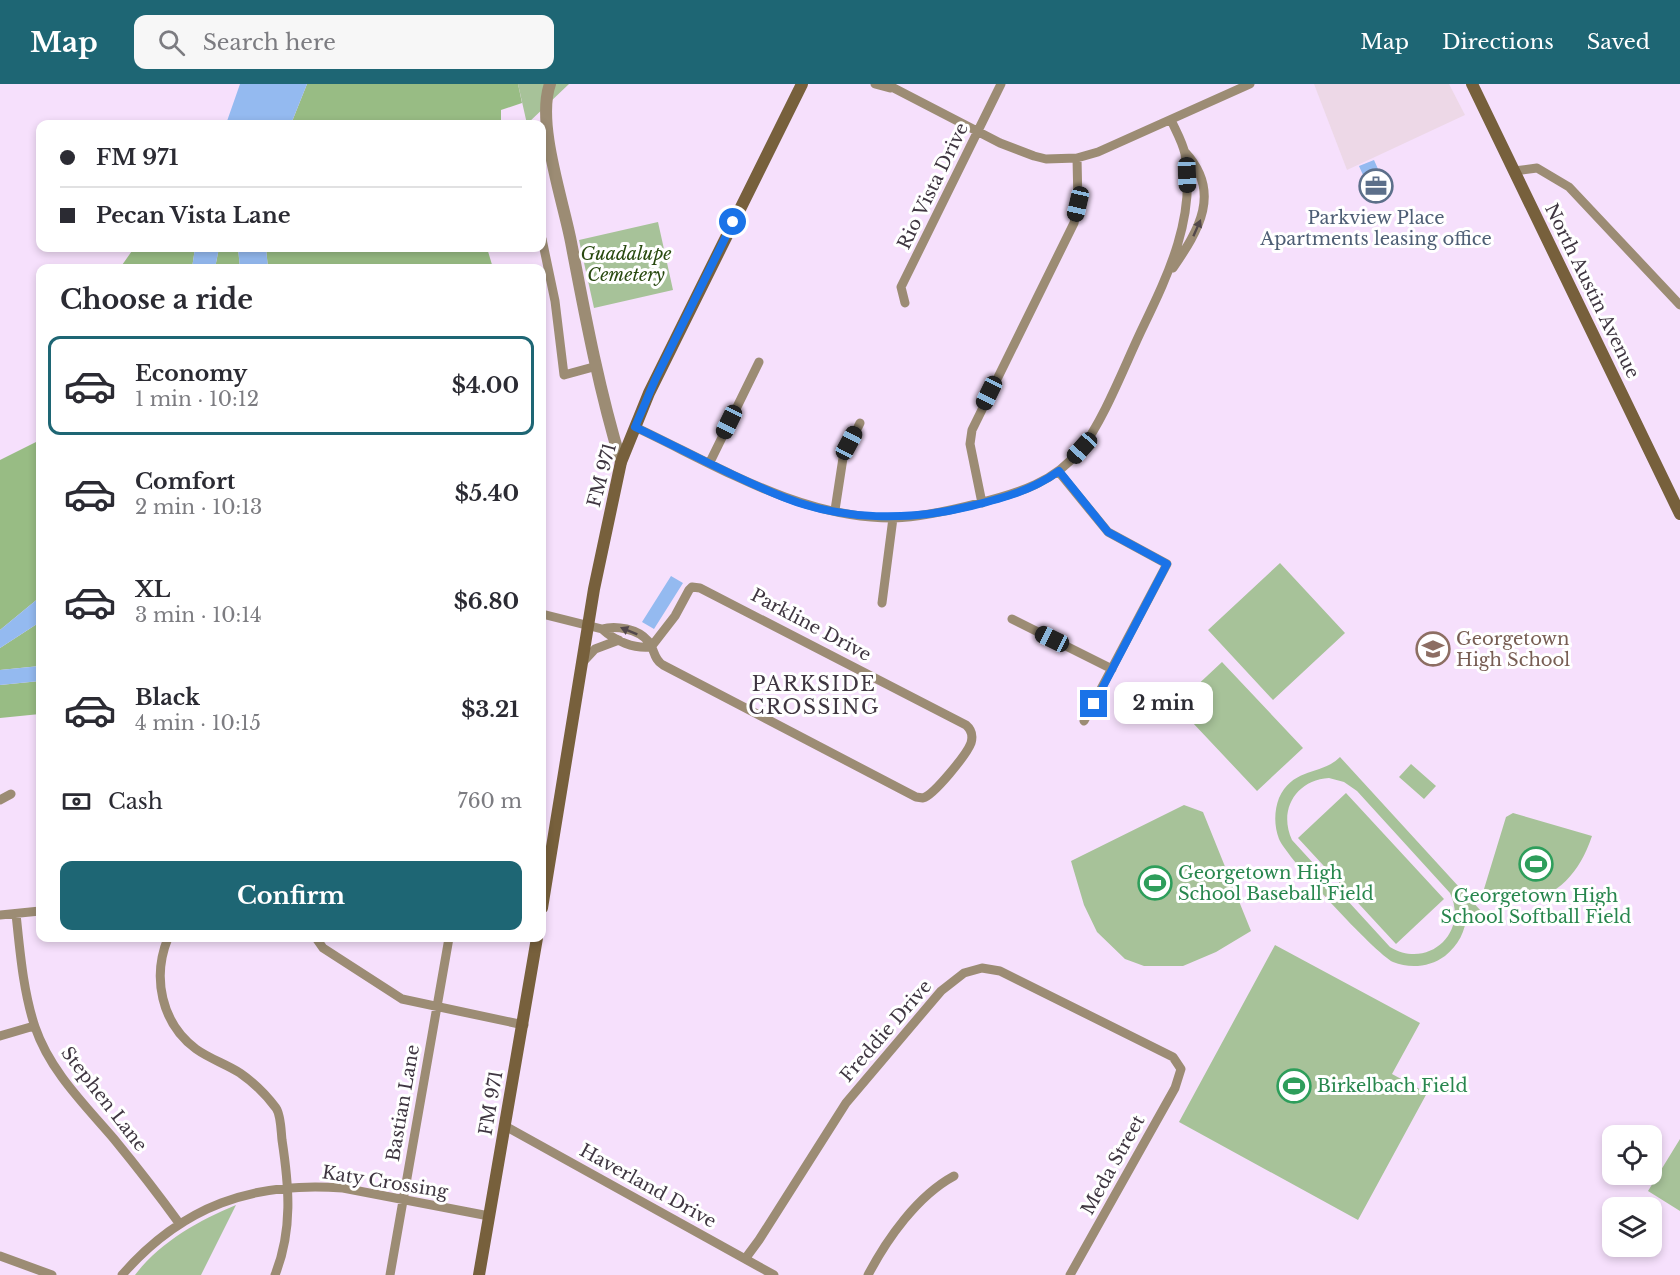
<!DOCTYPE html>
<meta charset="utf-8">
<style>
body{margin:0;font-family:"Libre Baskerville",serif;background:#f7f7f7;color:#2b2b33;height:100vh;display:flex;flex-direction:column;font-size:22px;white-space:nowrap}
*{box-sizing:border-box;margin:0}
p{font-size:20px;color:#7c7c81}
.icon{flex:none;width:33px;height:33px;fill:none;stroke:currentColor;stroke-width:2;stroke-linecap:round;stroke-linejoin:round}
.map{position:relative;flex:1;overflow:hidden}
.panel{position:absolute;left:36px;top:180px;width:510px;height:678px;display:flex;flex-direction:column;background:#fff;border-radius:12px;box-shadow:0 3px 9px #0003}
.panel>*{flex:none}
.guide{position:absolute;left:36px;top:36px;width:510px;height:132px;border-radius:12px;box-shadow:0 3px 9px #0003;display:grid;align-content:center;height:132px;padding:0 24px;background:#fff}
.controls{position:absolute;left:1602px;top:1041px;display:grid;gap:12px}
.controls a{display:grid;place-items:center;width:60px;height:60px;border-radius:12px;background:#fff;box-shadow:0 3px 9px #0003;font-size:30px}
.end{position:absolute;width:27px;height:27px;margin:-14px;border:8px solid #1a73e8;background:#fff;box-shadow:0 0 0 3px #fff}
.from{border-radius:50%}
.bubble{position:absolute;height:42px;border-radius:12px;background:#fff;box-shadow:0 3px 9px #0003;font-size:20px;font-weight:800;line-height:42px;text-align:center}
.car{position:absolute;width:18px;height:36px;margin:-18px -9px;border-radius:8px;box-shadow:0 0 4px 2px #0007;background:linear-gradient(#222 24%,#8ab4d8 0 40%,#222 0 76%,#8ab4d8 0 86%,#222 0)}
.guide b{display:flex;align-items:center;gap:21px;height:57px;font-size:22px}
.guide b+b{border-top:2px solid #e1e1e2}
.guide i{width:15px;height:15px;background:#2b2b33}
ul{padding:0;list-style:none}
li{display:flex;align-items:center;gap:18px;height:99px;margin:0 12px 9px;padding:0 12px;border:3px solid transparent;border-radius:12px}
li div{flex:1}
li b{display:block;font-size:22px}
li em{font-style:normal;font-weight:800}
li.current{border-color:#1e6674}
li>.icon{width:54px;height:54px;stroke-width:1.5}
h2{padding:0 24px;font-size:27px;line-height:72px}
.pay{display:flex;align-items:center;gap:15px;height:66px;padding:0 24px;font-size:22px}
.pay p{margin-inline-start:auto}
.primary-button{display:flex;gap:12px;margin-top:auto;padding:12px 24px}
.primary-button a{flex:1;height:69px;border-radius:12px;background:#1e6674;color:#fff;font-size:24px;font-weight:800;line-height:69px;text-align:center}
header{display:flex;align-items:center;gap:36px;box-sizing:border-box;height:84px;padding:0 30px;background:#1e6674;color:#fff}
header strong{font-size:28px}
nav{display:flex;gap:33px;margin-inline-start:auto;font-size:21px}
.search{width:420px;height:54px;background:#f7f7f7;display:flex;align-items:center;gap:15px;box-sizing:border-box;padding:0 21px;border-radius:12px;color:#7c7c81;font-size:22px}
.map>svg:first-child{display:block}
</style>
<header>
<strong>Map</strong>
<div class="search"><svg class="icon" aria-label="search" viewBox="0 0 24 24"><circle cx="10" cy="10" r="6"/><path d="M15 15l6 6"/></svg>Search here</div>
<nav><a>Map</a><a>Directions</a><a>Saved</a></nav>
</header>
<div class="map">
<svg width="1680" height="1191" viewBox="0 0 1680 1191">
<rect width="100%" height="100%" fill="#f6e0fc"/>
<path fill="#edd8e7" d="M1314,0h135l16,31 -118,55z"/>
<path fill="#a7c299" fill-rule="evenodd" d="M518,0h51l-42,40z
M658,138l15,68 -79,18 -15,-68z
M1280,479l65,70 -72,67 -65,-70z
M1222,578l81,86 -46,43 -81,-86z
M1340,673l141,154 -8,7 -7,-6c1,17 -7,33 -21,44 -15,11 -35,13 -52,6 -18,-9 -106,-104 -114,-123 -5,-13 -5,-28 0,-41 14,-31 42,-22 61,-41zM1329,694l15,4 13,9 93,102c19,40 -22,77 -60,54l-98,-107c-14,-30 4,-60 37,-62z
M1411,680l25,22 -12,13 -25,-22z
M1346,709l98,106 -48,45 -98,-106z
M1184,721l19,7 48,119 -35,21 -33,14h-39l-19,-7 -28,-27 -13,-27 -13,-44z
M1513,729l79,23c-16,48 -49,74 -100,63l-8,-10 22,-72z
M1275,861l145,78 -28,51 35,19 -69,127 -179,-98z
M1680,1055v72l-32,-20z
M236,1121l-35,70h-66c25,-33 63,-54 101,-70z"/>
<path fill="#98bc84" d="M307,0h211l4,19 -21,7v14h-210z
M134,164h61l-3,20h-72z
M219,164h19l2,20h-25z
M266,164h221l6,20h-225z
M40,356v157l-40,33v-170z
M40,538v44l-40,4v-22z
M40,597v33l-40,4v-33z"/>
<path fill="#94baf0" d="M240,0h67l-16,40h-65z
M1374,76l4,9 -15,6 -4,-9z
M195,164h24l-4,20h-23z
M238,164h28l2,20h-28z
M671,492l12,7 -29,46 -12,-7z
M40,513v25l-40,26v-18z
M40,582v15l-40,4v-15z"/>
<g fill="none" stroke-linecap="round" stroke-linejoin="round">
<path stroke="#9c8c74" stroke-width="9" d="M875,0l15,4
M886,0l114,59 34,13 12,3 31,-1 21,-6 152,-68
M1514,87l23,-3 32,19 111,118
M542,155l13,62 9,74 33,-9
M1173,184c26,-38 49,-76 12,-116
M905,219l-4,-16 100,-203
M635,343c81,38 166,92 259,91 29,-1 58,-8 85,-15 40,-10 76,-21 102,-54 23,-29 45,-87 62,-122 26,-54 53,-111 42,-173 -2,-11 -9,-23 -14,-34
M710,378l49,-100
M1058,387l50,61 59,32 -83,157
M982,419l-12,-59 2,-14 102,-207 4,-19 -1,-46
M835,426l8,-52 17,-35
M882,519l11,-85
M542,530l60,15c13,12 32,20 49,18
M1012,535l100,50
M602,545c14,-4 36,0 46,12 7,8 5,18 15,24l253,132 7,1c11,-3 44,-44 48,-55 2,-7 1,-13 -5,-18l-266,-137 -8,-1 -3,3 -14,26 -24,31
M583,578l12,-13 24,-9
M0,716l11,-6
M16,830c4,37 7,77 19,113 15,44 49,77 79,112 23,28 44,55 65,84
M0,831l40,-4
M168,854c-16,39 -7,85 28,111 14,10 30,15 44,24 13,9 27,23 36,35 5,7 5,23 6,32 7,46 11,90 -7,135
M316,854l7,10 79,51 122,26
M0,952l34,-10
M505,1042l269,149
M0,1172l52,19
M745,1175l14,-19 87,-137 95,-112 23,-18 18,-5 18,3 173,86 8,12 -6,19 -105,187
M122,1191c60,-69 131,-94 221,-87l146,28
M390,1191l59,-337
M868,1191c19,-36 49,-79 86,-99"/>
<path stroke="#9c8c74" stroke-width="12" d="M550,0c-14,39 13,116 21,158 14,73 28,148 50,220"/>
<path stroke="#77603c" stroke-width="12" d="M1472,0l208,430
M542,824l52,-319 27,-127 28,-69 153,-309
M479,1191l58,-337"/>
</g>
<defs><path id="oneway-solid" d="M-6-.8H1V-3.2L6.5 0L1 3.2V.8H-6Z" transform="scale(1.5)"/></defs>
<g fill="#52474b">
<use href="#oneway-solid" transform="translate(1197 144) rotate(-66)"/>
<use href="#oneway-solid" transform="translate(629 547) rotate(-158)"/>
</g>
<g fill="none" stroke-linecap="round" stroke-linejoin="round">
<path stroke="#1a73e8" stroke-width="8" d="M733,138l-78,158 -20,47c49,23 98,50 148,70 59,24 127,24 188,9 32,-8 60,-15 88,-35l49,61 59,32 -73,140"/>
</g>
<defs>
<symbol id="office-ring" viewBox="-11 -11 22 22"><circle r="9.5" fill="#fff" stroke="#5c6f8a" stroke-width="1.5"/><path d="M-6-3h4V-5.5h4V-3h4V5H-6ZM-1-4.5V-3h2v-1.5ZM-6 0V1H6V0Z" fill="#5c6f8a"/></symbol>
<symbol id="school-ring" viewBox="-11 -11 22 22"><circle r="9.5" fill="#fff" stroke="#8d6e63" stroke-width="1.5"/><path d="M0-5L7-2L0 1L-7-2ZM-4 1L0 2.5L4 1V4Q0 6-4 4Z" fill="#8d6e63"/></symbol>
<symbol id="stadium-ring" viewBox="-11 -11 22 22"><circle r="9.5" fill="#fff" stroke="#2e9e5b" stroke-width="1.5"/><path d="M0-5a6.5 5 0 1 0 0 10a6.5 5 0 1 0 0-10ZM-3.5-1.8h7v3.6h-7Z" fill="#2e9e5b"/></symbol>
</defs>
<g fill-rule="evenodd">
<use href="#office-ring" x="1357" y="83" width="38" height="38"/>
<use href="#school-ring" x="1414" y="546" width="38" height="38"/>
<use href="#stadium-ring" x="1517" y="761" width="38" height="38"/>
<use href="#stadium-ring" x="1136" y="780" width="38" height="38"/>
<use href="#stadium-ring" x="1275" y="983" width="38" height="38"/>
</g>
<g text-anchor="middle" stroke-width="6" stroke-linejoin="round" paint-order="stroke">
<g font-size="18" fill="#3f3641" stroke="#fff">
<text transform="translate(933 102) rotate(-64)" y="6">Rio Vista Drive</text>
<text transform="translate(1592 207) rotate(64)" y="6">North Austin Avenue</text>
<text transform="translate(602 391) rotate(-75)" y="6">FM 971</text>
<text transform="translate(811 541) rotate(28)" y="6">Parkline Drive</text>
<text transform="translate(886 947) rotate(-49)" y="6">Freddie Drive</text>
<text transform="translate(104 1015) rotate(52)" y="6">Stephen Lane</text>
<text transform="translate(403 1019) rotate(-80)" y="6">Bastian Lane</text>
<text transform="translate(491 1019) rotate(-80)" y="6">FM 971</text>
<text transform="translate(1113 1081) rotate(-61)" y="6">Meda Street</text>
<text transform="translate(385 1098) rotate(9)" y="6">Katy Crossing</text>
<text transform="translate(648 1102) rotate(29)" y="6">Haverland Drive</text>
</g>
<g font-size="18" fill="#4e5e75" stroke="#fff">
<text x="1376" y="140">Parkview Place<tspan x="1376" dy="21">Apartments leasing office</tspan></text>
</g>
<g font-size="18" font-style="italic" fill="#28490f" stroke="#fff">
<text x="626" y="176">Guadalupe<tspan x="626" dy="21">Cemetery</tspan></text>
</g>
<g font-size="18" fill="#785e54" stroke="#fff" text-anchor="start">
<text x="1456" y="561">Georgetown<tspan x="1456" dy="21">High School</tspan></text>
</g>
<g font-size="18" fill="#27864d" stroke="#fff" text-anchor="start">
<text x="1178" y="795">Georgetown High<tspan x="1178" dy="21">School Baseball Field</tspan></text>
<text x="1536" y="818" text-anchor="middle">Georgetown High<tspan x="1536" dy="21">School Softball Field</tspan></text>
<text x="1317" y="1008">Birkelbach Field</text>
</g>
<g font-size="20" letter-spacing="1.5" fill="#3f3641" stroke="#fff">
<text x="814" y="607">PARKSIDE<tspan x="814" dy="23">CROSSING</tspan></text>
</g>
</g>
</svg>
<div class="controls">
<a><svg class="icon" aria-label="locate" viewBox="0 0 24 24"><circle cx="12" cy="12" r="6"/><path d="M12 2v4M12 18v4M2 12h4M18 12h4"/></svg></a>
<a><svg class="icon" aria-label="layers" viewBox="0 0 24 24"><path d="M12 4l9 5-9 5-9-5zM3 14l9 5 9-5"/></svg></a>
</div>
<i class="end from" style="left:733px;top:138px"></i>
<i class="end" style="left:1094px;top:620px"></i>
<div class="bubble" style="left:1114px;top:598px;width:99px">2 min</div>
<i class="car" style="left:1187px;top:91px;rotate:178deg"></i>
<i class="car" style="left:1078px;top:120px;rotate:193deg"></i>
<i class="car" style="left:989px;top:309px;rotate:206deg"></i>
<i class="car" style="left:729px;top:338px;rotate:206deg"></i>
<i class="car" style="left:849px;top:359px;rotate:28deg"></i>
<i class="car" style="left:1082px;top:364px;rotate:222deg"></i>
<i class="car" style="left:1052px;top:555px;rotate:296deg"></i>
<div class="guide">
<b><i class="from"></i>FM 971</b>
<b><i></i>Pecan Vista Lane</b>
</div>
<section class="panel">
<h2>Choose a ride</h2>
<ul>
<li class="current"><svg class="icon" aria-label="car" viewBox="0 0 24 24"><path d="M5 17H2v-5l4-1 3-4h7l3 4 3 1v5h-3M9 17h6M6 11h13"/><circle cx="7" cy="17" r="2"/><circle cx="17" cy="17" r="2"/></svg><div><b>Economy</b><p>1 min · 10:12</p></div><em>$4.00</em></li>
<li><svg class="icon" aria-label="car" viewBox="0 0 24 24"><path d="M5 17H2v-5l4-1 3-4h7l3 4 3 1v5h-3M9 17h6M6 11h13"/><circle cx="7" cy="17" r="2"/><circle cx="17" cy="17" r="2"/></svg><div><b>Comfort</b><p>2 min · 10:13</p></div><em>$5.40</em></li>
<li><svg class="icon" aria-label="car" viewBox="0 0 24 24"><path d="M5 17H2v-5l4-1 3-4h7l3 4 3 1v5h-3M9 17h6M6 11h13"/><circle cx="7" cy="17" r="2"/><circle cx="17" cy="17" r="2"/></svg><div><b>XL</b><p>3 min · 10:14</p></div><em>$6.80</em></li>
<li><svg class="icon" aria-label="car" viewBox="0 0 24 24"><path d="M5 17H2v-5l4-1 3-4h7l3 4 3 1v5h-3M9 17h6M6 11h13"/><circle cx="7" cy="17" r="2"/><circle cx="17" cy="17" r="2"/></svg><div><b>Black</b><p>4 min · 10:15</p></div><em>$3.21</em></li>
</ul>
<div class="pay"><svg class="icon" aria-label="cash" viewBox="0 0 24 24"><path d="M3 7h18v10H3z"/><circle cx="12" cy="12" r="2"/></svg>Cash<p>760 m</p></div>
<div class="primary-button"><a>Confirm</a></div>
</section>
</div>
